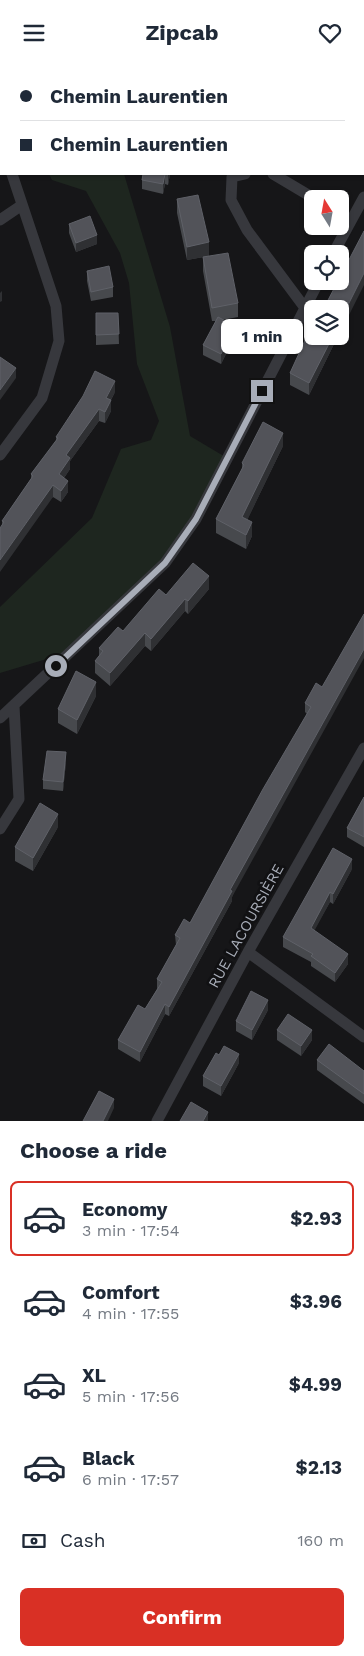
<!DOCTYPE html>
<meta charset="utf-8">
<style>
body{margin:0;font-family:"Work Sans",sans-serif;background:#f2f2f3;color:#1f2937;height:100vh;display:flex;flex-direction:column;font-size:19px;white-space:nowrap}
*{box-sizing:border-box;margin:0}
p{font-size:16px;color:#747a83}
.icon{flex:none;width:28px;height:28px;fill:none;stroke:currentColor;stroke-width:2;stroke-linecap:round;stroke-linejoin:round}
.map{position:relative;height:1056px;overflow:hidden}
.drawer{display:flex;flex-direction:column;background:#fff;flex:1}
.drawer>*{flex:none}
.guide{position:absolute;left:0px;top:0px;width:365px;height:110px;box-shadow:0 1px 4px #0004;display:grid;align-content:center;height:110px;padding:0 20px;background:#fff}
.needle{width:32px;rotate:349deg}
.tools{position:absolute;left:304px;top:125px;display:grid;gap:10px}
.tools a{display:grid;place-items:center;width:45px;height:45px;border-radius:8px;background:#fff;box-shadow:0 1px 4px #0004;font-size:25px}
.end{position:absolute;width:22px;height:22px;margin:-11px;border:6px solid #a8adb8;background:#111;box-shadow:0 0 0 2px #111}
.from{border-radius:50%}
.bubble{position:absolute;height:35px;border-radius:8px;background:#fff;box-shadow:0 1px 4px #0004;font-size:16px;font-weight:700;line-height:35px;text-align:center}
.guide b{display:flex;align-items:center;gap:18px;height:48px;font-size:19px}
.guide b+b{border-top:1px solid #e0e1e3}
.guide i{width:12px;height:12px;background:#1f2937}
ul{padding:0;list-style:none}
li{display:flex;align-items:center;gap:15px;height:75px;margin:0 10px 8px;padding:0 10px;border:2px solid transparent;border-radius:8px}
li div{flex:1}
li b{display:block;font-size:19px}
li em{font-style:normal;font-weight:700}
li.current{border-color:#d93025}
li>.icon{width:45px;height:45px;stroke-width:1.5}
h2{padding:0 20px;font-size:22px;line-height:60px}
.pay{display:flex;align-items:center;gap:12px;height:55px;padding:0 20px;font-size:19px}
.pay p{margin-inline-start:auto}
.action{display:flex;gap:10px;margin-top:auto;padding:10px 20px}
.action a{flex:1;height:58px;border-radius:8px;background:#d93025;color:#fff;font-size:20px;font-weight:700;line-height:58px;text-align:center}
header{display:flex;justify-content:space-between;align-items:center;height:65px;padding:0 20px;background:#fff;font-size:22px;font-weight:700}
.map>svg:first-child{display:block}
</style>
<header><svg class="icon" aria-label="menu" viewBox="0 0 24 24"><path d="M4 6h16M4 12h16M4 18h16"/></svg>Zipcab<svg class="icon" aria-label="heart" viewBox="0 0 24 24"><path d="M12 20l-8-8c-3-5 5-10 8-4 3-6 11-1 8 4z"/></svg></header>
<div class="map">
<svg width="364" height="1056" viewBox="0 0 364 1056">
<rect width="100%" height="100%" fill="#161618"/>
<path fill="#1e261f" d="M49,109h75l46,153 20,109 37,22 -62,105 -95,89 -70,21v-66l92,-89 29,-69 30,-9 8,-19 -22,-57 -8,-81 -9,-30 -34,-62 -34,-11z"/>
<g fill="none" stroke-linecap="round" stroke-linejoin="round">
<path stroke="#37383d" stroke-width="11" d="M0,73l1,4
M245,109l-13,3 -1,23 16,30 58,78
M273,109l42,25
M0,155l22,-15
M333,189l31,-57
M0,390l42,-57 17,-57 -3,-35 -44,-132
M0,653l165,-155 31,-44 123,-238
M0,764l19,-30 -5,-93
M248,887l116,85
M157,1056l91,-169 116,-204"/>
</g>
<path fill="#47494d" d="M143,109h27l-2,11 -3,-1 -2,10 -21,-5v-9z
M177,134l32,57 -22,4 -10,-47z
M69,159l28,20 -21,8 -7,-19z
M203,192l35,46v14l-16,3 13,16 -14,28 -18,-9v-10l13,-24h-4l-9,-50z
M87,206l26,16v10l-22,4 -4,-20z
M96,248h22l1,31 -23,1z
M312,271h26l-29,59 -19,-10v-12z
M115,327l-4,8v11l-6,12 -6,-2 -29,40v8l-6,9 4,14 -7,10 -8,-5 -51,28v-4l29,-42v-5l25,-33v-4z
M283,381l-36,74 5,16 -6,13 -30,-16v-14l26,-50v-6z
M209,524l-21,25 -3,-3 -34,40 -6,-5 -35,40 -15,-13v-12l4,-5v-8l24,-17 43,-36z
M322,622l-90,210v4l-63,115 -4,-2 -25,48 -22,-13v-9l27,-31 12,-20v-10l19,-34 -1,-10 15,-12 117,-209 -2,-2v-9z
M96,631l-19,38 -19,-11v-14z
M66,697l-3,29 -20,-2v-9z
M364,732v50l-17,-10v-9z
M58,762l-25,44 -18,-10v-14z
M352,804l-19,35 -3,-2 -16,28 34,34 -13,18 -24,-16v-4l-28,-15v-10z
M268,945l-16,30 -16,-9v-10z
M277,965l35,10 -11,16 -24,-16z
M317,995l47,11v33l-47,-34z
M239,998l-18,33 -18,-10v-10z"/>
<path fill="#2f3033" d="M165,109v10l-2,10v-10z
M168,109h2l-2,11z
M97,170v9l-21,8v-9z
M209,177v14l-22,4v-13z
M364,208v12l-24,48v-12z
M2,226v10l-2,1v-9z
M235,261v10l-14,28v-10z
M333,271h5l-29,59v-12z
M16,303v10l-16,22v-10z
M115,316v11l-9,17v-11z
M111,335v11l-6,12v-11z
M99,344v12l-29,40v8l-11,16v-11l7,-19z
M283,368v13l-41,85v-14z
M68,416v11l-7,10v-11z
M53,420v12l-53,75v-12z
M252,457v14l-6,13v-14z
M209,511v13l-21,25v-13z
M185,534v12l-34,40v-12z
M145,568v13l-35,40v-13z
M364,584v9l-132,239v4l-63,115v-9l61,-117z
M96,617v14l-19,38v-14z
M66,687v10l-3,29v-9z
M58,749v13l-25,44v-13z
M352,794v10l-19,35v-10z
M330,827v10l-19,35v-9z
M348,889v10l-13,18v-9z
M268,935v10l-16,30v-10z
M165,939v10l-25,48v-10z
M312,965v10l-11,16v-10z
M239,989v9l-18,33v-10z
M114,1034v9l-6,13h-5z
M208,1047v9h-5z"/>
<path fill="#525359" stroke="#5f6168" d="M143,109h25v1l-3,-1 -2,10 -21,-4z
M198,130l11,47 -22,5 -10,-48z
M90,151l7,19 -21,8 -7,-19z
M364,166v42l-24,48v-12h-19l3,-7 2,2 12,-23h2v-4z
M228,188l10,50 -26,5 -9,-51z
M109,201l4,21 -22,5 -4,-21z
M96,248h22l1,21 -23,1z
M218,252l17,9 -14,28 -18,-9z
M312,260v11h21l-24,47 -19,-10z
M0,292l16,11 -16,22z
M95,306l20,10 -9,17 5,2 -6,12 -6,-3 -33,46 4,3 -11,16 9,7 -7,10 -8,-6 -53,75v-32l4,-6 -2,-1 31,-45 -2,-2 27,-36 -2,-1 27,-41z
M263,357l20,11 -41,84 10,5 -6,13 -30,-16 28,-54 -2,-2z
M193,498l16,13 -21,25 -3,-2 -34,40 -6,-6 -35,40 -15,-12 8,-10 -4,-3 19,-21 5,4 36,-42 7,6z
M364,549v35l-134,241 2,1 -63,116 -4,-3 -25,48 -22,-12 20,-35 7,4 17,-27 -5,-3 23,-41 -5,-3 9,-16 6,4 73,-134 48,-82 -6,-4 11,-20 6,4z
M76,606l20,11 -19,38 -19,-11z
M47,686l19,1 -3,30 -20,-2z
M364,732v40l-17,-9z
M40,738l18,11 -25,44 -18,-11z
M333,783l19,11 -19,35 -3,-2 -19,36 37,26 -13,19 -24,-17 2,-2 -30,-17z
M251,926l17,9 -16,30 -16,-9z
M288,949l24,16 -11,16 -24,-16z
M329,979l35,27v23l-47,-34z
M224,981l15,8 -18,32 -18,-10 13,-23 3,2z
M99,1026l15,8 -11,22h-20z
M191,1037l17,10 -5,9h-23z"/>
<g fill="none" stroke-linecap="round" stroke-linejoin="round">
<path stroke="#a8adb8" stroke-width="6" d="M56,601l109,-103 31,-44 66,-128"/>
</g>
<g text-anchor="middle" stroke-width="5" stroke-linejoin="round" paint-order="stroke">
<g font-size="15" fill="#a8adb8" stroke="#111113">
<text transform="translate(246 861) rotate(-61)" y="5">RUE LACOURSIÈRE</text>
</g>
</g>
</svg>
<div class="tools">
<a><svg class="needle" viewBox="-14 -14 28 28"><path d="M0-13l5 13h-10z" fill="#e53935"/><path d="M0 13l5-13h-10z" fill="#747a83"/></svg></a>
<a><svg class="icon" aria-label="locate" viewBox="0 0 24 24"><circle cx="12" cy="12" r="6"/><path d="M12 2v4M12 18v4M2 12h4M18 12h4"/></svg></a>
<a><svg class="icon" aria-label="layers" viewBox="0 0 24 24"><path d="M12 4l9 5-9 5-9-5zM3 14l9 5 9-5"/></svg></a>
</div>
<i class="end from" style="left:56px;top:601px"></i>
<i class="end" style="left:262px;top:326px"></i>
<div class="bubble" style="left:221px;top:254px;width:82px">1 min</div>
<div class="guide">
<b><i class="from"></i>Chemin Laurentien</b>
<b><i></i>Chemin Laurentien</b>
</div>
</div>
<section class="drawer">
<h2>Choose a ride</h2>
<ul>
<li class="current"><svg class="icon" aria-label="car" viewBox="0 0 24 24"><path d="M5 17H2v-5l4-1 3-4h7l3 4 3 1v5h-3M9 17h6M6 11h13"/><circle cx="7" cy="17" r="2"/><circle cx="17" cy="17" r="2"/></svg><div><b>Economy</b><p>3 min · 17:54</p></div><em>$2.93</em></li>
<li><svg class="icon" aria-label="car" viewBox="0 0 24 24"><path d="M5 17H2v-5l4-1 3-4h7l3 4 3 1v5h-3M9 17h6M6 11h13"/><circle cx="7" cy="17" r="2"/><circle cx="17" cy="17" r="2"/></svg><div><b>Comfort</b><p>4 min · 17:55</p></div><em>$3.96</em></li>
<li><svg class="icon" aria-label="car" viewBox="0 0 24 24"><path d="M5 17H2v-5l4-1 3-4h7l3 4 3 1v5h-3M9 17h6M6 11h13"/><circle cx="7" cy="17" r="2"/><circle cx="17" cy="17" r="2"/></svg><div><b>XL</b><p>5 min · 17:56</p></div><em>$4.99</em></li>
<li><svg class="icon" aria-label="car" viewBox="0 0 24 24"><path d="M5 17H2v-5l4-1 3-4h7l3 4 3 1v5h-3M9 17h6M6 11h13"/><circle cx="7" cy="17" r="2"/><circle cx="17" cy="17" r="2"/></svg><div><b>Black</b><p>6 min · 17:57</p></div><em>$2.13</em></li>
</ul>
<div class="pay"><svg class="icon" aria-label="cash" viewBox="0 0 24 24"><path d="M3 7h18v10H3z"/><circle cx="12" cy="12" r="2"/></svg>Cash<p>160 m</p></div>
<div class="action"><a>Confirm</a></div>
</section>
